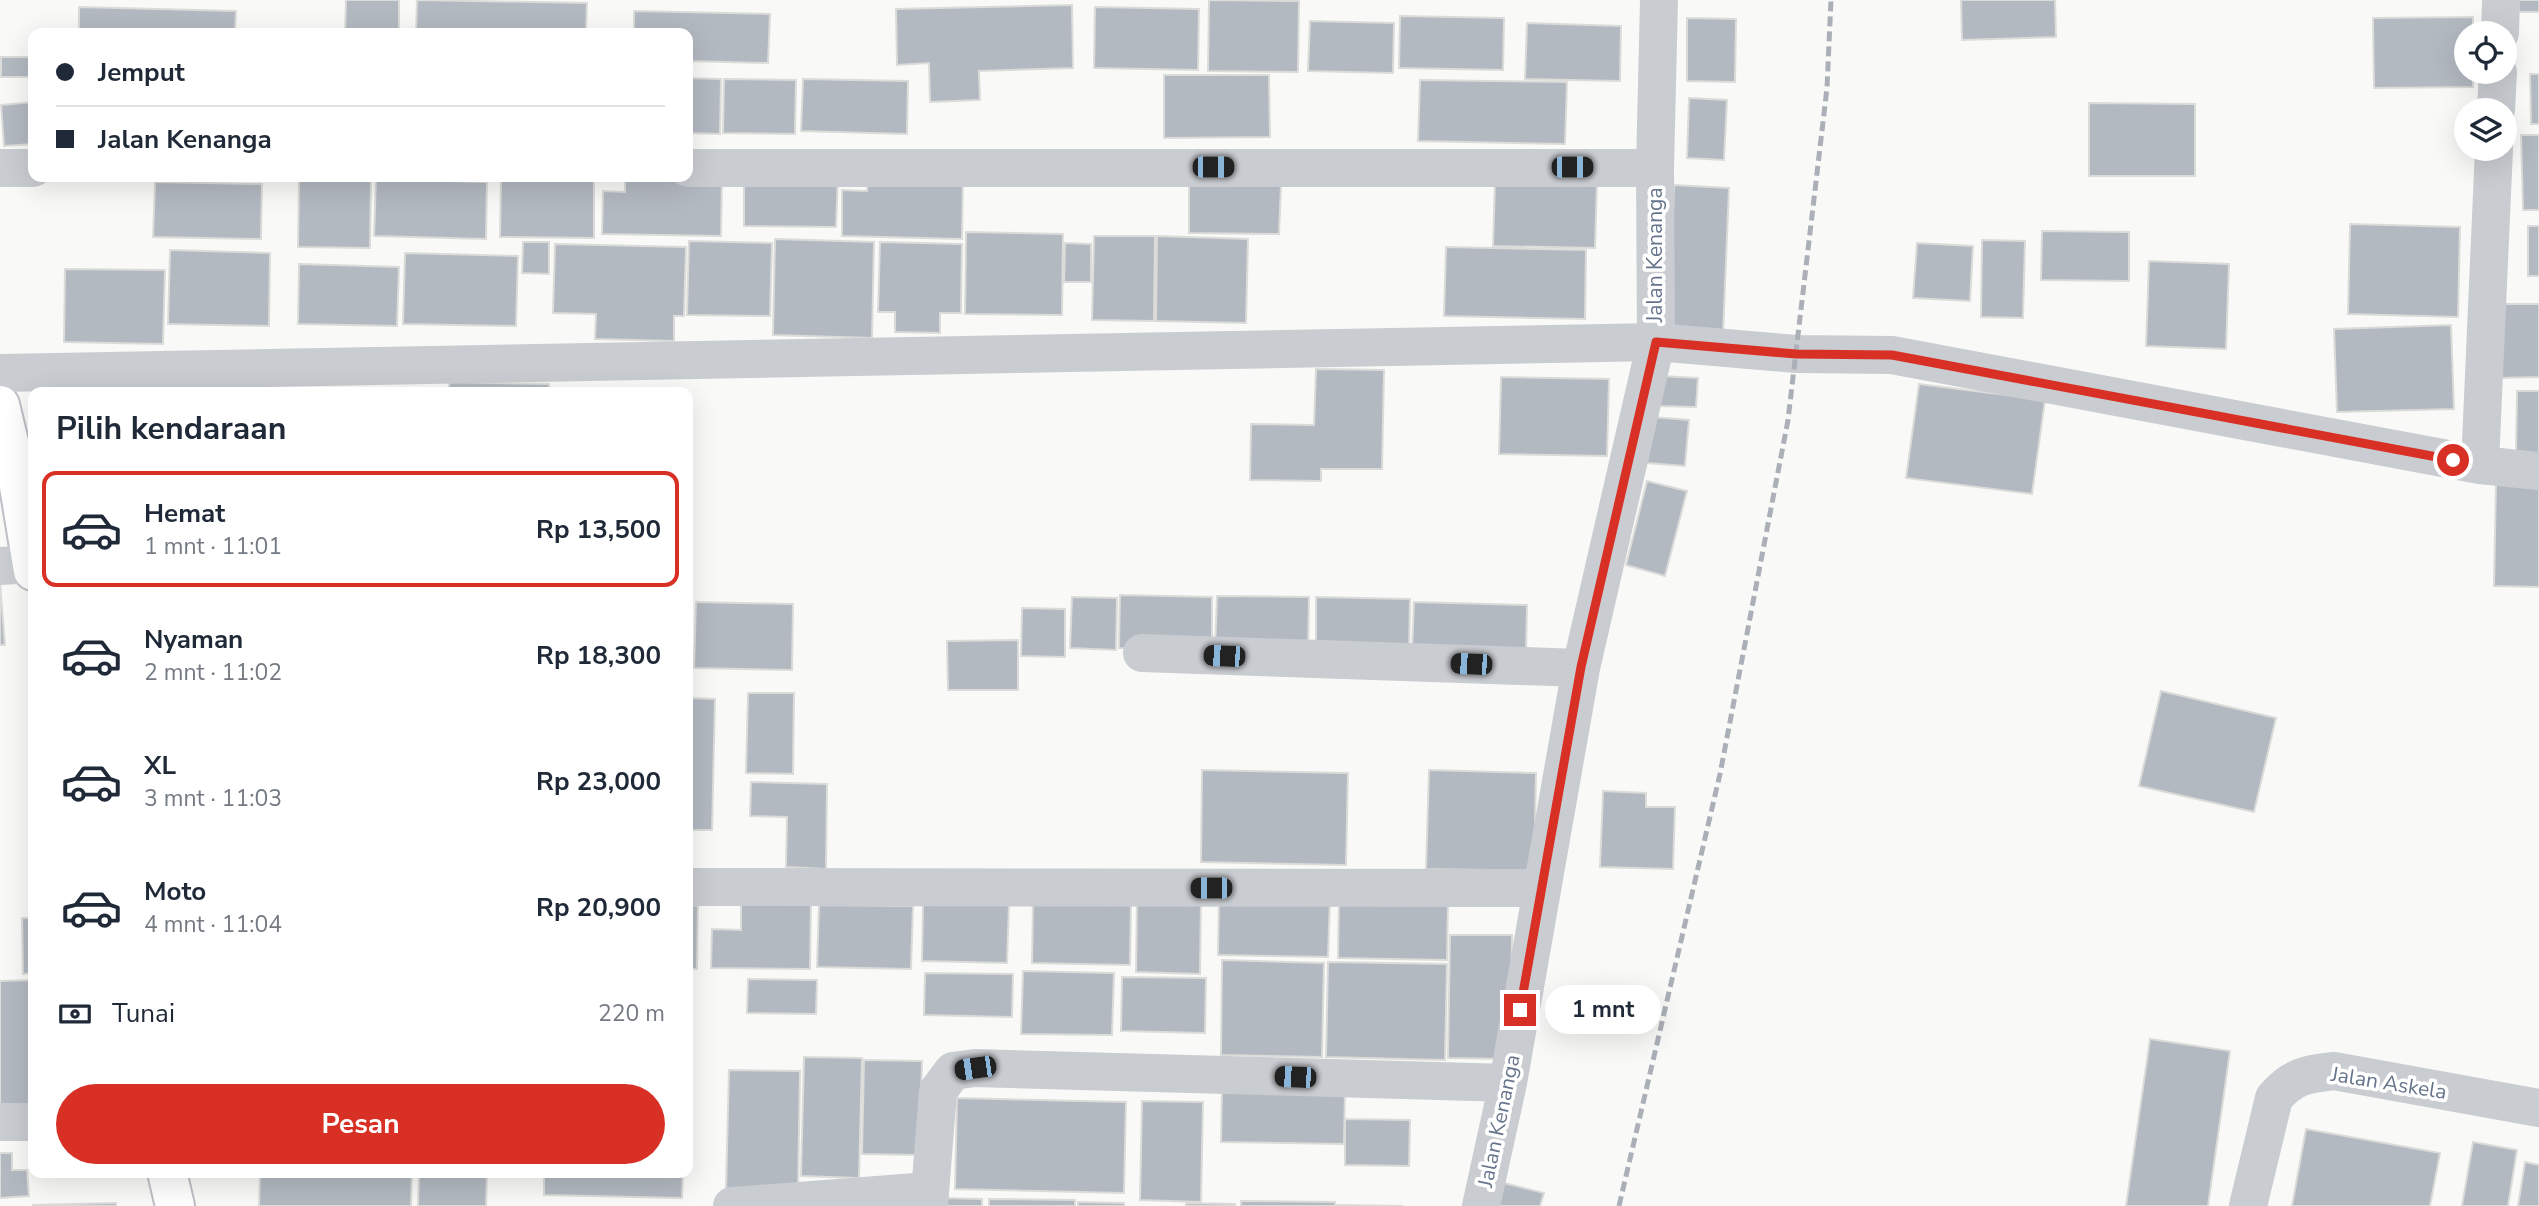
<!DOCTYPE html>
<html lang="id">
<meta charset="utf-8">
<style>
body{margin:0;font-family:"Nunito Sans",sans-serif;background:#f6f6f7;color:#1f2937;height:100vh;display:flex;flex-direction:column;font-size:26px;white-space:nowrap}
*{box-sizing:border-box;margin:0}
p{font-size:23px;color:#747a83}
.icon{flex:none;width:38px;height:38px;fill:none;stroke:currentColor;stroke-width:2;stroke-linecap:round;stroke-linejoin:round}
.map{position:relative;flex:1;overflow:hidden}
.sheet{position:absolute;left:28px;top:387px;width:665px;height:791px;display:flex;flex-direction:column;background:#fff;border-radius:14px;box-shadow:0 7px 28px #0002}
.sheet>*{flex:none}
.guide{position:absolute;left:28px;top:28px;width:665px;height:154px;border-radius:14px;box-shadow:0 7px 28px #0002;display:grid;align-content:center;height:154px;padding:0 28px;background:#fff}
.fabs{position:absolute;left:2454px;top:21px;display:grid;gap:14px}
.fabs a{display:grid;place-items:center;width:63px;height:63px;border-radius:50%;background:#fff;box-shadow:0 7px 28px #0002;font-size:35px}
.end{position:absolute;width:32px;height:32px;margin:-16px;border:9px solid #d93025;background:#fff;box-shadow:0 0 0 4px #fff}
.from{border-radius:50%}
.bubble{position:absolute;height:49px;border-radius:24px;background:#fff;box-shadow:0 7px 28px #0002;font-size:23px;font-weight:700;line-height:49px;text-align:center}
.car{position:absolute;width:21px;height:42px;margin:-21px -10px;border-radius:9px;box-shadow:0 0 5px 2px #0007;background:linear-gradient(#222 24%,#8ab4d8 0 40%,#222 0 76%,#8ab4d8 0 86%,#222 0)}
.guide b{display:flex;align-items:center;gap:24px;height:66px;font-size:26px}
.guide b+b{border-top:2px solid #e0e1e3}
.guide i{width:18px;height:18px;background:#1f2937}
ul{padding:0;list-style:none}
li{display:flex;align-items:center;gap:21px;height:116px;margin:0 14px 10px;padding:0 14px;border:4px solid transparent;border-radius:14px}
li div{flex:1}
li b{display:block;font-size:26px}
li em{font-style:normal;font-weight:700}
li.current{border-color:#d93025}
li>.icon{width:63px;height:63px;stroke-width:1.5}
h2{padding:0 28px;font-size:32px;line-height:84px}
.pay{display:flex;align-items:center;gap:18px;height:77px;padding:0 28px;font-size:26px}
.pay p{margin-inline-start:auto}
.primary-button{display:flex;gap:14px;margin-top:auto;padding:14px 28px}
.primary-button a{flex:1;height:80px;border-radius:42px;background:#d93025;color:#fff;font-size:28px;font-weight:700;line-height:80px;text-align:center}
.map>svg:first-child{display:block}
</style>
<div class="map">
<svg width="2539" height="1206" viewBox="0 0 2539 1206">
<rect width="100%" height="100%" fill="#f9faf7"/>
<path fill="#b3b9c1" stroke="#dbdbd9" stroke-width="2" d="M346,0h53v33h-54z
M417,0l170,3 -1,30h-170z
M1209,0l90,1 -1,71 -90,-1z
M1961,0h94l1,37 -94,3z
M2519,0h20v12h-20z
M1072,5l1,63 -94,3 1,29 -50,2 -1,-39 -32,2 -1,-56z
M79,7l157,4 -1,22h-156z
M1095,7l104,2 -1,61 -104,-2z
M634,11l136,3 -2,49 -80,-2v-28h-54z
M1400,16l104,2 -1,52 -104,-2z
M2473,17v16h-7v39h7v15l-99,1 -1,-70z
M1687,18l49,1 -1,63 -48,-1z
M1310,21l84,2 -1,50 -85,-2z
M1527,23l94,3 -1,55 -95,-2z
M1,57h32v20h-32z
M2530,74h9v50h-8z
M1164,75h105l1,62 -106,1z
M688,78l33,1 -1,55 -32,-1z
M724,79l72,1 -1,54 -72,-1z
M803,79l105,2 -1,53 -106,-3z
M1420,80l147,2 -2,62 -147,-3z
M1689,98l38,2 -3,60 -37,-2z
M33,102v42l-29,2 -3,-41z
M2089,103l106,1v72h-106z
M2521,135h18v75h-16z
M868,173l95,3 -1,63 -120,-3v-46l25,1z
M744,176l94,1 -2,50 -92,-1z
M501,177h93v61l-94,-1z
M625,178l97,2 -1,56 -119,-2 1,-43 22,1z
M299,179l72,2 -1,67 -72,-1z
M376,179l111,3 -1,57 -112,-3z
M1495,181l102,2 -2,65 -102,-2z
M155,182l107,2 -1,55 -108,-2z
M1189,185l92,1 -2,48 -90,-1z
M1674,185l55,3 -6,146 -54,-2z
M2350,224l110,3 -2,90 -110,-3z
M2528,226h11v50h-11z
M2042,231l87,1v49l-88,-1z
M966,232l97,2 -1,81 -97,-1z
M1094,236h61l-1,85 -62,-1z
M1157,236l91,3 -2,84 -90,-2z
M775,239l99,3 -2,96 -99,-3z
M1982,240l43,1 -2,77 -42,-1z
M689,241l83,2 -2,73 -83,-1z
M523,242h26v32l-27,-1z
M880,242l82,2 -1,69h-21v20l-45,-1v-20h-17z
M1065,243l26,1v38h-27z
M1917,243l56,3 -3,55 -57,-3z
M555,244l131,3 -2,69h-10v25l-79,-2 1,-25 -43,-1z
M1446,247l140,3 -1,69 -141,-3z
M170,250l100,3 -1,73 -101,-2z
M405,253l113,3 -2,70 -113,-2z
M2149,261l80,3 -3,85 -80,-3z
M299,264l100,3 -2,59 -99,-2z
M65,269l100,1 -2,74 -99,-2z
M2499,304h40v73l-40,1z
M2451,325l3,84 -117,3 -3,-83z
M1316,369l68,1 -2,99h-61v12l-71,-1 1,-56 63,1z
M1660,376l38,2 -2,29 -38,-1z
M1501,377l108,2 -2,77 -108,-2z
M449,382l100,2v8h-100z
M1919,384l126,16 -13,94 -126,-16z
M177,390l96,2h-96z
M2517,391h22v64h-23z
M1652,417l37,3 -4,46 -38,-3z
M1647,481l40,10 -22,85 -39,-11z
M2496,484l43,1v102l-45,-1z
M0,582l5,63h-5z
M1120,595l92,2v53l-93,-2z
M1217,596l92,1 -1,54 -93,-1z
M1072,597l45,1 -1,52 -46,-2z
M1316,597l94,2 -1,53 -93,-1z
M696,602l97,2 -1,66 -98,-2z
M1414,602l113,3 -1,48 -114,-2z
M1022,608l43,1v48l-44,-1z
M1018,640v50h-70l-1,-49z
M2161,691l115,27 -22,94 -115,-26z
M748,693h46l-1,81 -47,-1z
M688,698l27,1 -3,131h-24z
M1202,770l146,3 -2,92 -145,-3z
M1429,770l107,3 -2,98 -108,-2z
M751,782l76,2 -1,85 -40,-2 1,-50 -37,-1z
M1603,791l43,2v14h29l-2,62 -73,-2z
M1219,896l111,2 -2,59 -110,-2z
M1137,898l64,1 -1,75 -64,-2z
M1339,898l109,3 -1,59 -109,-2z
M741,901l70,1 -1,67 -99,-1 1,-39 29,1z
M1033,901l98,1 -1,63 -98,-2z
M923,903l86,1 -2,59 -85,-2z
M688,905l10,1 -1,63h-9z
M819,905l94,1 -2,63 -94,-2z
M22,918h11v55l-10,1z
M1450,935h62l-2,124 -62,-1z
M1222,960l102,3 -2,94 -101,-2z
M1328,962l119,2 -2,96 -119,-3z
M1023,971l91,2 -2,62 -91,-1z
M925,973l88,1 -1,43 -88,-2z
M1122,977l84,1 -1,55 -84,-2z
M748,979l69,1 -1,34 -69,-1z
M33,980v124l-33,1v-124z
M2150,1039l80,12 -22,155h-82z
M804,1057l58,1 -3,120 -58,-2z
M864,1060l58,1 -2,94 -58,-1z
M729,1070l71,1 -2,119 -72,-1z
M1222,1088l123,3 -1,53 -123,-2z
M957,1098l169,4 -2,91 -169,-4z
M1142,1101l61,1 -2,100 -61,-2z
M1345,1119l65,1 -1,46 -64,-1z
M2306,1129l134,24 -10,53h-138z
M2473,1142l44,8 -9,56h-46z
M0,1153h12v17h15l2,26 -29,2z
M2525,1162l14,3v41h-21z
M260,1172h152l-1,34h-152z
M419,1172h68l-1,34h-68z
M544,1172h139l-1,26 -138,-3z
M1504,1183l40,10 -4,13h-42z
M943,1198l39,1v7h-39z
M989,1199l86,1v6h-86z
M1241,1201l94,1v4h-94z
M1078,1202l46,1v3h-46z
M116,1203v3h-83v-1z
M1186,1203l49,1v2h-49z
M1337,1205l66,1h-67z"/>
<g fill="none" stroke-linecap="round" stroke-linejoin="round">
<defs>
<path id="secondary" d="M0,405l18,75 15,91
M167,1172l8,34"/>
</defs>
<use href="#secondary" stroke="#bdc1c7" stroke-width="42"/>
<path stroke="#c9ccd1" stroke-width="38" d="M2500,33l1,-33
M2496,110l2,-38
M0,168h33
M688,168h967
M0,373l1656,-31 140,12 96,1 588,110 59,6
M2480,465l14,-316
M0,566l32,-2
M1142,653l439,15
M688,887l853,1
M0,1122h33
M732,1206l197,-15
M929,1206l9,-115 15,-20 22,-3 533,15
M1481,1206l27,-123 73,-415 75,-326 -1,-174 4,-168
M2248,1206l26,-108c19,-22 32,-24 60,-27l205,37"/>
<use href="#secondary" stroke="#fff" stroke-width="38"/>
<path stroke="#abafb7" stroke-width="5" stroke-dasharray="10 5" stroke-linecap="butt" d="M1619,1206l101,-432 68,-354 39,-332 4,-88"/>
</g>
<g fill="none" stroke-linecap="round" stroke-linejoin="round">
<path stroke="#d93025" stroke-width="9" d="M1520,1010l61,-343 75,-325 140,12 96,1 561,105"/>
</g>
<g text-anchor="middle" stroke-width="7" stroke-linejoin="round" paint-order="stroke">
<g font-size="21" fill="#66758b" stroke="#fff">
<text transform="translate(1655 255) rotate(-90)" y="7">Jalan Kenanga</text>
<text transform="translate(2389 1083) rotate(9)" y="7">Jalan Askela</text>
<text transform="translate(1499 1121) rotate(-78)" y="7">Jalan Kenanga</text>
</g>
</g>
</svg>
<div class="fabs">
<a><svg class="icon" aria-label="locate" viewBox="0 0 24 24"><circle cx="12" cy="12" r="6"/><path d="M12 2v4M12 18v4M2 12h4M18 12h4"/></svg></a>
<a><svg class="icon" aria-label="layers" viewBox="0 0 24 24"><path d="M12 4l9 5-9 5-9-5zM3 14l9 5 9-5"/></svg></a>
</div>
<i class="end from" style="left:2453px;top:460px"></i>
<i class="end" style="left:1520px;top:1010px"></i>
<div class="bubble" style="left:1545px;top:985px;width:116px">1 mnt</div>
<i class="car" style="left:1213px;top:167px;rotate:90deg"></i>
<i class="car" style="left:1572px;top:167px;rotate:90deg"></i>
<i class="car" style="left:1224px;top:656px;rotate:272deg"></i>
<i class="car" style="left:1471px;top:664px;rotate:272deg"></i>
<i class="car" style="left:1211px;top:888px;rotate:270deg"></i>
<i class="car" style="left:975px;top:1068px;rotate:262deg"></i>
<i class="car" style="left:1295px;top:1077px;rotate:272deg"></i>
<div class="guide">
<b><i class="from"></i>Jemput</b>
<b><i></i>Jalan Kenanga</b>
</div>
<section class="sheet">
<h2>Pilih kendaraan</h2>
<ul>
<li class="current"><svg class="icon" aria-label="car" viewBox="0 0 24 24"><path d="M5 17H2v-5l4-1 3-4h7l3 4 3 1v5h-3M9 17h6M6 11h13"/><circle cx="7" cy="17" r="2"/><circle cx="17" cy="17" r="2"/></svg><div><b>Hemat</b><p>1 mnt · 11:01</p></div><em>Rp 13,500</em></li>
<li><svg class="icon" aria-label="car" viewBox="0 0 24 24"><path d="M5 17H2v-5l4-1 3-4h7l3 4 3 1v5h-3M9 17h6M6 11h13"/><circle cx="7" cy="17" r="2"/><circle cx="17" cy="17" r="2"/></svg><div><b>Nyaman</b><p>2 mnt · 11:02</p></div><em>Rp 18,300</em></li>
<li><svg class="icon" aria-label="car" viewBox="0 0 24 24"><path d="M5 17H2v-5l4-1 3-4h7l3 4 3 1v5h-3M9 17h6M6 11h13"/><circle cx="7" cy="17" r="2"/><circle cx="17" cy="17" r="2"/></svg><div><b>XL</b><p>3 mnt · 11:03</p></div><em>Rp 23,000</em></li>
<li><svg class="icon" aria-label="car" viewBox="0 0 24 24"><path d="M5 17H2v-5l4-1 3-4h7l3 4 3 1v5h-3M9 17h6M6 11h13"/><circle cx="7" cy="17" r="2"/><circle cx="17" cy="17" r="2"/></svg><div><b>Moto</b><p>4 mnt · 11:04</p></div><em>Rp 20,900</em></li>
</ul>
<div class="pay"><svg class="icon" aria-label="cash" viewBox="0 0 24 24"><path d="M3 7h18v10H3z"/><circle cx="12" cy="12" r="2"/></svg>Tunai<p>220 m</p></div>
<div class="primary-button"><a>Pesan</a></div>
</section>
</div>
